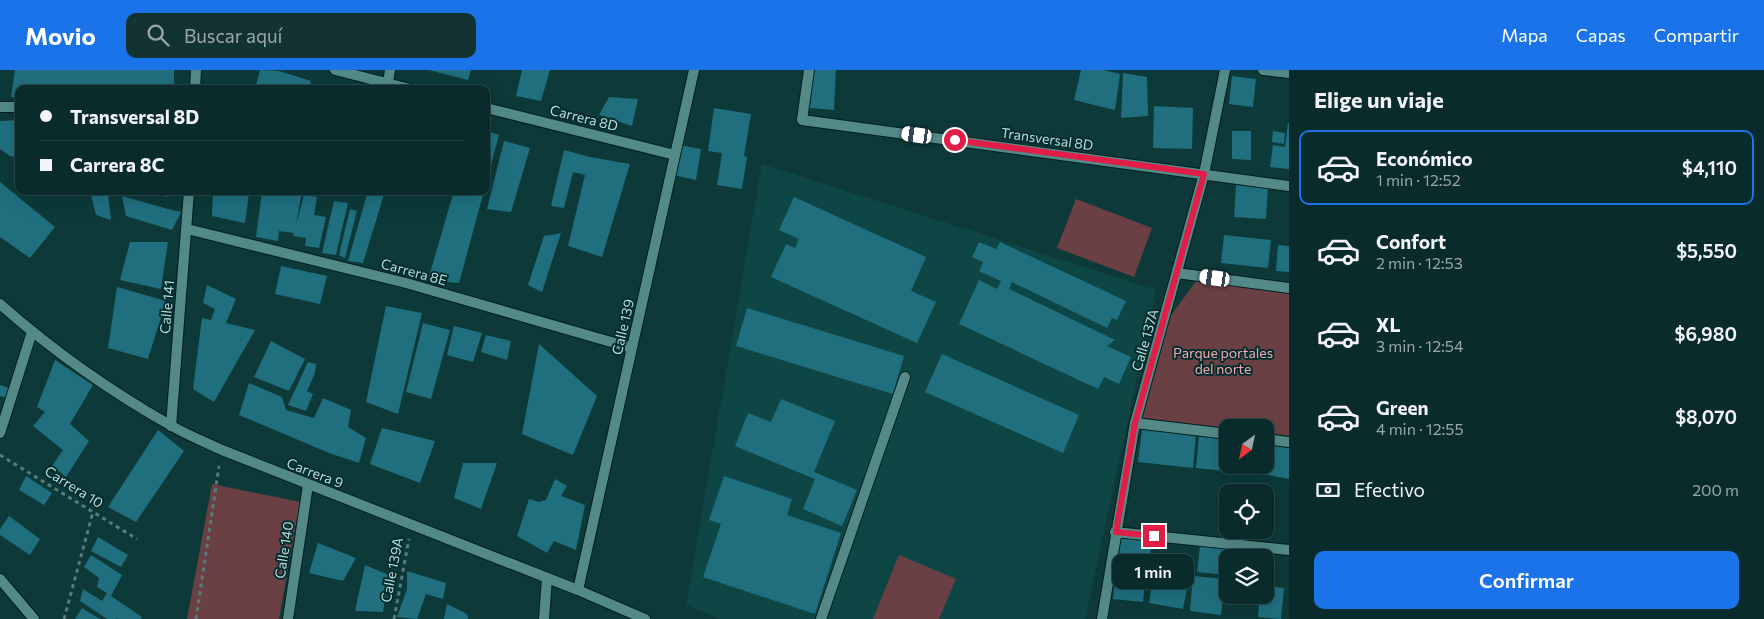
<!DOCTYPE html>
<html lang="es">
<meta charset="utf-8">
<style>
body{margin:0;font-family:Commissioner,sans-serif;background:#133333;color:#f1f3f6;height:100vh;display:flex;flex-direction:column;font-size:19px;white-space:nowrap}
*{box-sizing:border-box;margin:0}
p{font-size:16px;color:#99a7a9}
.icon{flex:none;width:28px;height:28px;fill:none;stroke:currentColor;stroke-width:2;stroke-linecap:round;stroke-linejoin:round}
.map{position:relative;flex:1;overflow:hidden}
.panel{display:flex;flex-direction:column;background:#0a2b2b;width:475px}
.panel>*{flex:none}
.hud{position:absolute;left:15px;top:15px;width:475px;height:110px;border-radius:10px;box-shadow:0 5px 20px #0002,0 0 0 1px #2a4747;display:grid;align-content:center;height:110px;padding:0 25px;background:#0a2b2b}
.needle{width:32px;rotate:213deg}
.tools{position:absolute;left:1219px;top:349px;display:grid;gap:10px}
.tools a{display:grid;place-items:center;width:55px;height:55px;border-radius:10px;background:#0a2b2b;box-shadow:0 5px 20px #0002,0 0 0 1px #2a4747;font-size:25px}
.end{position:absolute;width:22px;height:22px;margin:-11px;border:6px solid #e11d48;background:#fff;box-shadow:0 0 0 2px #fff}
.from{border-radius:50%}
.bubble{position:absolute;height:35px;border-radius:10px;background:#0a2b2b;box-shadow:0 5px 20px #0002,0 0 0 1px #2a4747;font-size:16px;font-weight:600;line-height:35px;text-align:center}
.car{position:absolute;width:15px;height:30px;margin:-15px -8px;border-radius:6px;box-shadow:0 0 4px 1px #0007;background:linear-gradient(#fff 24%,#345 0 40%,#fff 0 76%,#345 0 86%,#fff 0)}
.hud b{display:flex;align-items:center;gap:18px;height:48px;font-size:19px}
.hud b+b{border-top:1px solid #2a4747}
.hud i{width:12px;height:12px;background:#f1f3f6}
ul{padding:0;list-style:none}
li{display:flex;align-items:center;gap:15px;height:75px;margin:0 10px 8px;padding:0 15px;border:2px solid transparent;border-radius:10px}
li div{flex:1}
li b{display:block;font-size:19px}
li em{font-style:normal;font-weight:600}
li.current{border-color:#1a73e8}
li>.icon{width:45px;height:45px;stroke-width:1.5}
h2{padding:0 25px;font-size:22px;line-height:60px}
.pay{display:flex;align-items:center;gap:12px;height:55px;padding:0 25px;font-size:19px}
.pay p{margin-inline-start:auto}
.button{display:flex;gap:10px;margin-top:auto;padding:10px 25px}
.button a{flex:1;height:58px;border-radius:10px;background:#1a73e8;color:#fff;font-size:20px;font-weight:600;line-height:58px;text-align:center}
header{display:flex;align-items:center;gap:30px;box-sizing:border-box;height:70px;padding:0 25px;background:#1a73e8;color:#fff}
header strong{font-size:24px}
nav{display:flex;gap:28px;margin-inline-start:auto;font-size:18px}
.search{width:350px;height:45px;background:#133333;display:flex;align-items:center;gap:12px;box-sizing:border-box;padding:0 18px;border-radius:10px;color:#99a7a9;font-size:19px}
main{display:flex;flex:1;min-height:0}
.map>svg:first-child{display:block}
</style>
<header>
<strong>Movio</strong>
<div class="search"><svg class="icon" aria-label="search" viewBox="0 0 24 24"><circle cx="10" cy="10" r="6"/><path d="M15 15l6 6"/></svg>Buscar aquí</div>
<nav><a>Mapa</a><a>Capas</a><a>Compartir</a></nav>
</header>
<main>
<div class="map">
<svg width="1289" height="549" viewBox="0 0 1289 549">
<rect width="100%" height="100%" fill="#0d3939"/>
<path fill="#0e4646" d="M762,94l394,126 -71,329h-364l-35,-14z"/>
<path fill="#6a4044" d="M1076,129l76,29 -18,49 -77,-29z
M1197,210l92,12v144l-24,-3v-5l-38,1 -89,-12 31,-99z
M212,414l88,18 -21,117h-92z
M899,485l57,24 -17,40h-66z"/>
<path fill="#1f6f7f" d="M15,0h159v19h-155v8h-8z
M260,0l19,1 32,10 -2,8h-54z
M429,0h42l-3,10z
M522,0h28l-9,31 -25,-5z
M813,0h23l-2,40 -24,-2z
M1081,0h22l17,4 -5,36 -41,-10z
M1123,3l24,4 1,39 -27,2z
M1232,6l24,3 -3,28 -24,-3z
M609,27l29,2 -6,27 -33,-11z
M1154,36l39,2 -1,41 -39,-1z
M714,38l37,6 -7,42 3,1 -5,32 -25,-4 5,-32 -14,-2z
M19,50v38l-9,-2 -10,-7v-28z
M1288,53h1v46l-19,-2 3,-22 12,2z
M486,61l13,4 -12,45h-1z
M1232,61h19v29l-19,-1z
M1273,61l12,2 -1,11 -12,-2z
M504,71l26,7 -19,64 -24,-3z
M678,75l23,4 -5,31 -23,-5z
M564,80l26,7 40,7 -28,93 -34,-11 17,-71 -12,-3 -9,36 -13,-2z
M0,112l55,45 -25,31 -30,-21z
M1236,115l32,2 -2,32 -32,-2z
M90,121h9l9,3 3,26 -15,-5z
M147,121h21l-1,6z
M213,121l36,2 -4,30 -33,-7z
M262,121h40l-6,34 8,-30 13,2 -3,18 12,2 -7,31 -14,-2 1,-8 -13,-2 1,-3 -15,-2 -1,10 -22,-4z
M368,121h17l-22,72 -15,-2z
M454,121h30l-25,92 -31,-3z
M122,126l46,13 13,3 -9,18 -46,-14z
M794,127l132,60 -15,34 25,11 -19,41 -146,-66 15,-33 9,4 4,-9 -20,-9z
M334,131l14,2 -12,52 -14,-2z
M350,139l7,2 -12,47 -6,-3z
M561,163l-19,59 -14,-7 16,-49z
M1224,165l47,5 -3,28 -47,-5z
M130,172h38l-7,47 -41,-9z
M979,172l17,7 4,-7 126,59 -9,19 -5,-2 -5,10 -95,-46 -3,7 106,51 -8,6 24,11 -12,27 -15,-7 -6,12 -139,-65 20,-44 18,9 4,-8 -22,-10 4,-9 -11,-5z
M1278,175l11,1v26l-13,-1z
M281,196l46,10 -7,28 -45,-10z
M207,215l29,14 -10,24 29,7 -41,72 -21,-13 9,-71 9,2 4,-11 -12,-6z
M117,217l49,14 -18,58 -40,-11z
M386,236l36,7 -24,101 -32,-12z
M747,238l157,48 -11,38 -157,-48z
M423,253l27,7 -19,69 -25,-7z
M454,256l28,7 -9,29 -26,-7z
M486,265l25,6 -4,19 -26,-8z
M271,271l34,18 -16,32 -35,-14z
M539,274l58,52 -24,59 -51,-21z
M942,284l137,61 -16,38 -138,-61z
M55,290l38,25 -23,39 19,17 -23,36 -14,-11 11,-16 -30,-24 12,-14 -8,-5z
M308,292l8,2 -1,9 -8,18 6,3 -7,17 -18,-6z
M249,313l33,14 4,13 28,8 9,-20 28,12 -3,17 18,11 -7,25 -30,-10 -90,-38z
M0,315l13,4 -5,9 -8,-2z
M781,329l54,22 -21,51 43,18 -15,36 -39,-17 12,-30 -80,-33 13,-33 23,9z
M382,358l53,13 -15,42 -50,-19z
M1142,359l54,5 -3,34 -55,-6z
M158,360l26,21 -48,71 -28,-15z
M1199,366l29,3v26h6l-1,7 -37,-4z
M1269,374l20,4v31l-26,-5z
M463,393h34l-16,46 -27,-11z
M1237,395h25l-1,10 -25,-4z
M26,406l26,17 -8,12 -25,-15z
M724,406l68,23 -5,16 54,18 -26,81 -112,-37 18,-53 -12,-4z
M555,409l12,7 -6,10 24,9 -9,45 -22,-9 -7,12 -30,-17 12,-37 10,3 7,-2z
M9,446l31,23 -10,16 -30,-20v-6z
M1121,464l31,4 -3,28 -31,-3z
M98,467l30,18 -7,12 -30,-16z
M318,473l38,15 -13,23 -34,-8z
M1200,476l28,3 -2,26 -29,-3z
M91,485l31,20 -11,21 31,21 -1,2h-22l-2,-1v1h-10l-27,-18 3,-12 19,12 5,-8 -10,-6 2,-9 -15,-11z
M365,495l24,10 -6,37 -28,-1z
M1116,497l30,2 -3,33 -30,-3z
M407,501l39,12 -3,16 -17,-5 -9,25 -20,-2 10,-28z
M1154,502l35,6 -6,31 -34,-6z
M1193,506l32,3 -4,36 -31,-4z
M1265,516l19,2 -3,31 -23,-2 2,-22h5z
M447,534l20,10 1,5h-24z
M82,538l18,11h-25z"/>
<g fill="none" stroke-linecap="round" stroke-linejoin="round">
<defs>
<path id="service" d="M544,549l3,-41
M821,549l84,-242"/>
<path id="minor" d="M335,0l75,19
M809,0l-7,50 487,66
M1263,0l26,3
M388,13l2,-13
M195,19l1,-19
M0,37h19
M486,38l189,47
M187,159l219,54 226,65
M1177,203l112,15
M1135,353l93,11
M171,356l18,-235
M0,363l32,-101
M1265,369l24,3
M1115,462l174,18
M0,509l34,40
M578,520l116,-520
M288,549l20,-134
M1102,549l33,-196 69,-249 21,-104"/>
<path id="tertiary" d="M0,234c52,46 110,87 170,121 17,10 35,17 52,25l356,140 67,29"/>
</defs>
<use href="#service" stroke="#021f1e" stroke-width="12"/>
<use href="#minor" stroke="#021f1e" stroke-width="12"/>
<use href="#tertiary" stroke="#021f1e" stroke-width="12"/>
<path stroke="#577c7b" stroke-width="3" stroke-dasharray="4 4" stroke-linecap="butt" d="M0,385l137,84
M64,549l29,-107
M196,549l23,-153
M394,549l15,-80"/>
<use href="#service" stroke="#538a88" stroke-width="10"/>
<use href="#minor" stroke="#538a88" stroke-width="10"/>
<use href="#tertiary" stroke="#538a88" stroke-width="10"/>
</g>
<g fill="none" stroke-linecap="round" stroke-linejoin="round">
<path stroke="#e11d48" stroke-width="6" d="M955,70l249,34 -69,249 -19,109 38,4"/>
</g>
<g text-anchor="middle" stroke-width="4" stroke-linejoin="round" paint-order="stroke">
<g font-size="14" fill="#bfdad9" stroke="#012f2f">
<text transform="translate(584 48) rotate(14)" y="5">Carrera 8D</text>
<text transform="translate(1047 69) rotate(8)" y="5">Transversal 8D</text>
<text transform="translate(414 202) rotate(15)" y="5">Carrera 8E</text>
<text transform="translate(167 237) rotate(-85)" y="5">Calle 141</text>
<text transform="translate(623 257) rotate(-77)" y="5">Calle 139</text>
<text transform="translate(1145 270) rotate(-74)" y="5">Calle 137A</text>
<text transform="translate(315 403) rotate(21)" y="5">Carrera 9</text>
<text transform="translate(74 417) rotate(32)" y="5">Carrera 10</text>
<text transform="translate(284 480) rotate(-81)" y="5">Calle 140</text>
<text transform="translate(392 500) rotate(-79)" y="5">Calle 139A</text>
</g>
<g font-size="14" fill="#faa5ad" stroke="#012f2f">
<text x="1223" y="288">Parque portales<tspan x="1223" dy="16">del norte</tspan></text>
</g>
</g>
</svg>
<div class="tools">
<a><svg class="needle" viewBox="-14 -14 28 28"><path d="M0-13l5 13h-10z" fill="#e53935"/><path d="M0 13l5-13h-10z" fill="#99a7a9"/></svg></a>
<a><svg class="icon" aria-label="locate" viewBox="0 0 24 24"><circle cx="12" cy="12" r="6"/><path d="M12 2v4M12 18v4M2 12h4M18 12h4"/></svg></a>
<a><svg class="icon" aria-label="layers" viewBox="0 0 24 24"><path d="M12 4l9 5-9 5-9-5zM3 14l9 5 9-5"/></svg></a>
</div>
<i class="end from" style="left:955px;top:70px"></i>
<i class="end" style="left:1154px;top:466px"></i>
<div class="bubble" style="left:1112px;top:484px;width:82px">1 min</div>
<i class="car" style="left:917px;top:65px;rotate:278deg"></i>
<i class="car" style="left:1215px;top:208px;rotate:278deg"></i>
<div class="hud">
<b><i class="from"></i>Transversal 8D</b>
<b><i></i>Carrera 8C</b>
</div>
</div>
<section class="panel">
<h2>Elige un viaje</h2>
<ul>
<li class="current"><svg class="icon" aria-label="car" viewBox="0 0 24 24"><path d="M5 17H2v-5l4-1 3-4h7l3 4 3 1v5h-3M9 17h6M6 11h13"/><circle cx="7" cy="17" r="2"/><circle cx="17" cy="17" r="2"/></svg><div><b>Económico</b><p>1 min · 12:52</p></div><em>$4,110</em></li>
<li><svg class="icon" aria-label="car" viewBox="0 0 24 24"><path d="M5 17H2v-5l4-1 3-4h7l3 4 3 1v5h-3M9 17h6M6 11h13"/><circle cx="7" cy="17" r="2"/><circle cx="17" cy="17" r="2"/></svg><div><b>Confort</b><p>2 min · 12:53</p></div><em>$5,550</em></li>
<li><svg class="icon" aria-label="car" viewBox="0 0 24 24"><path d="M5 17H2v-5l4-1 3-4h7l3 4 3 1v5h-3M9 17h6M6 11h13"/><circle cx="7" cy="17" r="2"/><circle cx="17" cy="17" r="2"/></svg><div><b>XL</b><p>3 min · 12:54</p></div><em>$6,980</em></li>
<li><svg class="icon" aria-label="car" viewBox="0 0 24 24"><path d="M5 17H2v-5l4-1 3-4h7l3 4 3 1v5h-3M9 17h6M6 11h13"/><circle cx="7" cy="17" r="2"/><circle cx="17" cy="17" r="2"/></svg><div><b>Green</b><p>4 min · 12:55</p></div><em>$8,070</em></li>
</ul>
<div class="pay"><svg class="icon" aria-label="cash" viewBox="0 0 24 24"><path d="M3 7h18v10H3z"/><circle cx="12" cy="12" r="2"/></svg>Efectivo<p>200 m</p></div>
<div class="button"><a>Confirmar</a></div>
</section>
</main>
